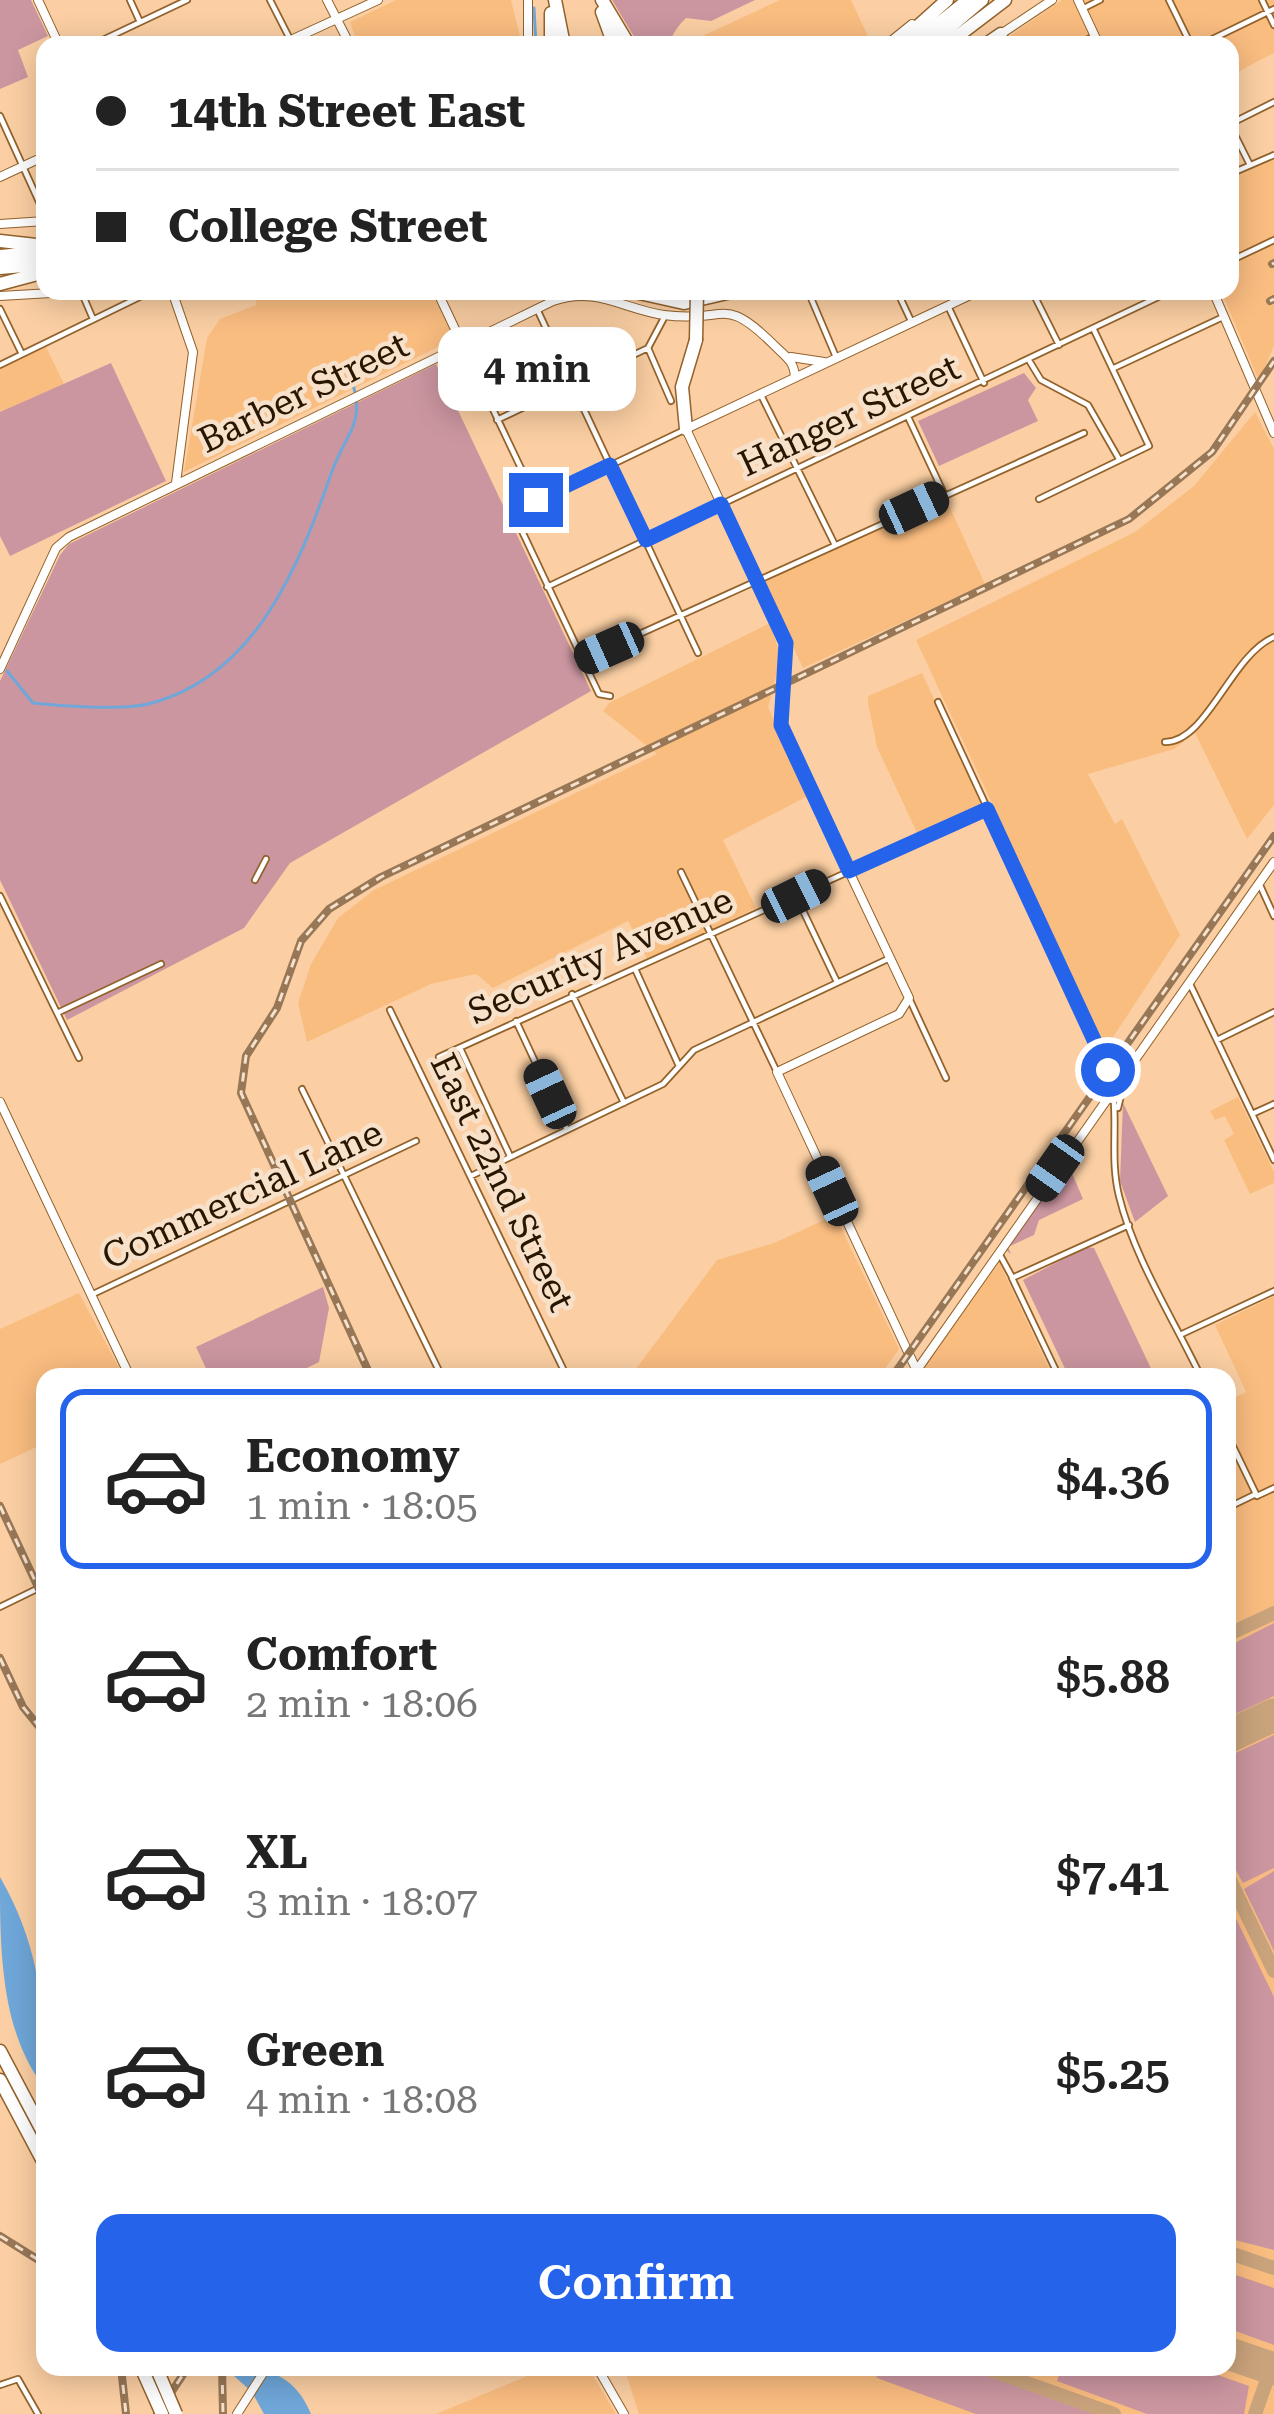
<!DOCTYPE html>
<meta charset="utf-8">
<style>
body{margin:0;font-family:"Roboto Serif",serif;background:#f2f2f2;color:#222;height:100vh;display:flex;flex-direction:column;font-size:45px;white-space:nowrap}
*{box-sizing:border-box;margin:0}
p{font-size:39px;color:#767676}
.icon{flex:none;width:66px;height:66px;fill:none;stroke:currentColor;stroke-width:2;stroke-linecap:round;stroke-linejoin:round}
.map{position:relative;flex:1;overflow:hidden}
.side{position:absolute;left:36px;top:1368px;width:1200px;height:1008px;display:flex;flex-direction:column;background:#fff;border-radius:24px;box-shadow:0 6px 30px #0003}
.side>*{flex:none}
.hud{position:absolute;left:36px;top:36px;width:1203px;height:264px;border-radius:24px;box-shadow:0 6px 30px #0003;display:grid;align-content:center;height:264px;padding:0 60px;background:#fff}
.end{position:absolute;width:54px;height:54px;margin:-27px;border:15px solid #2563eb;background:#fff;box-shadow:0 0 0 6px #fff}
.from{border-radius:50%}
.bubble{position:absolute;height:84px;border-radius:24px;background:#fff;box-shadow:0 6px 30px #0003;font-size:39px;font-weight:600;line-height:84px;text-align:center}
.car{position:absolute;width:36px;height:72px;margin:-36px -18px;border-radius:15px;box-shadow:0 0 9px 3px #0007;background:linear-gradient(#222 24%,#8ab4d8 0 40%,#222 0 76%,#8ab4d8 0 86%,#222 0)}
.hud b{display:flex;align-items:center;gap:42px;height:114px;font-size:45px}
.hud b+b{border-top:3px solid #e0e0e0}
.hud i{width:30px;height:30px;background:#222}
ul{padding:21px 0 0;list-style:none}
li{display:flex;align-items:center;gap:36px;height:180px;margin:0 24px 18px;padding:0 36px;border:6px solid transparent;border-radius:24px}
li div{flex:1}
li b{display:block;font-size:45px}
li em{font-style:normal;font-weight:600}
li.on{border-color:#2563eb}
li>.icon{width:108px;height:108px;stroke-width:1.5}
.primary-button{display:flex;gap:24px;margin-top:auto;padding:24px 60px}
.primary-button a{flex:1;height:138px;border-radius:24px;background:#2563eb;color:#fff;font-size:48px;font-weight:600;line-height:138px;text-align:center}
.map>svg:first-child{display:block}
</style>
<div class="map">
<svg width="1274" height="2414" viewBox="0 0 1274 2414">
<rect width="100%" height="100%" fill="#fbcfa3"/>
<path fill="#fabd80" d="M396,0h115l11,45h-164l-8,-23z
M780,0h71l21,45h-189z
M1062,0h212v53l-44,23v-31h-233z
M1274,159v187l-15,35 -38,-90h9v-112z
M255,291h176l23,48 -270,133 23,-134 13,-19 36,-14z
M46,347l18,37 -64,28v-45z
M1255,412l19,37v356l-27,34 -52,-106 -21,16 -86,25 27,50 7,-5 58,116 -74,113 -190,-408 219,-108 59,-46z
M945,497l40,87 -182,84 -40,-87z
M770,623l11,35 -13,49 40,89 -85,44 33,68 -108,52 -20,-39 -135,67 -17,-14 -45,10 -124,58 -9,-39 13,-39 27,-46 36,-28 283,-136 -54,-43 6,-8z
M922,673l62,133 -65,31 -42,-90 -9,-44v-7z
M1238,1097l36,75v11l-24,11 -26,-54 10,-6 -9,-18 -10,4 -5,-9z
M835,1215l64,134 -20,28h-249l87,-117 57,-17z
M999,1262l54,115h-137l2,-2z
M79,1293l45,84h-79v66l-45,21v-135z
M1274,1296v1118h-635l-15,-47h603v-966l19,-9 -31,-67z
M549,2367l40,2 27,45h-180z"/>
<path fill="#cb96a0" d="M0,0h31l17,36 -30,14 10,27 -28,12z
M612,0h143l-44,21 -25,-3c-22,21 -5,27 -47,27z
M111,363l55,118 -156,75 -10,-20v-124z
M436,364l155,327 -301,172 -46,65 -177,92 -67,-140v-199l60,-126 9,-11z
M1024,373l12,15 -8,12 10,21 -99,45 -21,-45z
M1123,1103l45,93 -33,26 -15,-41z
M1066,1159l17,40 -44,21 -5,15 -26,12 3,7 -8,-6z
M1086,1247l8,1 61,129h-86l-46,-97z
M323,1287l6,21 -10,54 -30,15h-79l-14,-30z
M1274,1623v73l-47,22v-71z
M1274,1735v133l-31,15 -16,-29v-97z
M1274,1871v80l-30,-62z
M1227,1900l47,97v253l-47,-12z
M1227,2272l47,16v57l-47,-17z
M874,2367h88l133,47h-119l-99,-36z
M1037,2367h158l54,19 -5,28h-97l-90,-33 2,-6z"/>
<path fill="#6fa7d9" d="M0,1877c40,70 45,131 45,211 -45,-56 -45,-141 -45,-211z
M224,2367c40,0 70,5 87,47h-47l-12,-22z"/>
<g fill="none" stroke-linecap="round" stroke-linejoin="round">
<path stroke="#6fa7d9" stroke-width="3" d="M534,8l2,37
M7,671l26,32c29,3 92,8 119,0 104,-28 147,-137 179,-229 17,-47 37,-50 18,-102"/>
<path stroke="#c9a37c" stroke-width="14" d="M1227,1635l47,-22
M1227,1874l47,97
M1227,2252l47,16
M982,2367l132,47
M1255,2414l16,-46"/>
<path stroke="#c9a37c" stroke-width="33" d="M1227,1737l47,-22
M1227,2353l47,16"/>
<defs>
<path id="street" d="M130,0l10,22
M270,0l23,45
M1169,0l22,45
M1262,0l12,25
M1084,8l16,-8
M92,45l95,-45
M1077,45l17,-9
M1200,45l74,-36
M0,116l45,99
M1230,124l44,-22
M1230,125l19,38
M1230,174l44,-19
M1230,261l44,-21
M81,291l12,28
M808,291l28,66
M897,291l15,32
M1032,291l27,54
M948,306l36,77
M0,309l21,43
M537,309l161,344
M462,344l74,156
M648,348l23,53
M1030,362l11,18 47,25 31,54
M0,365l152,-74
M1114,368l109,-51
M760,393l74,150
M909,419l35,75
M497,420l151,-72 17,-32
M1039,499l110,-53 -55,-116
M547,587l624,-296
M582,660l502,-227
M610,696l-11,-2 -86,-182 171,-82
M938,702l169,364c15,44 1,86 12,130 15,62 55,124 82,181
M1165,742c42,0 66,-87 109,-105
M681,872l96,200
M255,880l11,-21
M1259,883l15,33
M0,896l79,162
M796,896l41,86
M636,971l43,95
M1189,982l85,178
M572,994l52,109
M909,998l37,80
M390,1010l177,367
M57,1013l104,-49
M516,1021l51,109
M1217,1040l57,-28
M460,1048l50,108
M439,1057l548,-248
M1106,1059l13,8 12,-7
M302,1089l140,288
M1118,1108l7,-30
M1252,1114l22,-10
M471,1176l192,-92 31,-34 196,-92
M1000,1255l12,22
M91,1295l325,-154
M1182,1334l92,-43
M1059,1377l-47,-99 117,-53
M1227,1434l30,62 17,-8
M1227,1508l29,-14
M0,1607l45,-22
M0,2385l18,-6 20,35"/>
<path id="secondary" d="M38,0l21,45
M327,0l23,45
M1078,0l21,45
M1001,34l51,-34
M280,45l98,-45
M528,45v-45
M886,45l26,-21
M0,177l45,-21
M0,224l45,-3
M172,291l21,61 -17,131
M437,291l25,53
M1213,291l61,142
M0,296l85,-5
M791,357l33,5
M0,669l56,-121 13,-11 484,-236c43,-15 70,8 111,14 64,9 57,-23 112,32 10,10 18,14 19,30
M0,1102l130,275
M916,1369l-139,-297 122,-58 10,-16 -127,-268 4,-88 -100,-213 293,-138
M912,1377l362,-515
M597,2367l27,47
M237,2414l30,-47"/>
<path id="highway" d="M555,0l9,45
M602,0l27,45
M602,12l12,33
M551,45v-32
M897,45l50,-45
M912,45l56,-45
M929,45l53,-45
M946,45l59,-45
M985,45l16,-11
M0,241l45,5
M0,256l44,-4
M0,268l45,-4
M0,284l45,-12
M630,291l54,12 52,-12
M686,429l-4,-42 14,-47
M0,2051l45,85
M0,2080l45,85"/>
</defs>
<use href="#street" stroke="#93622b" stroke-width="8"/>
<use href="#secondary" stroke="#93622b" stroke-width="10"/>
<use href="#highway" stroke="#93622b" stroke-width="15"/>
<use href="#street" stroke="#fff" stroke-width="4.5"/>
<use href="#secondary" stroke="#fff" stroke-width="8"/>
<use href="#highway" stroke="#fff" stroke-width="12"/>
<defs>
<path id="rail" d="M1272,264l2,-1
M1270,301l4,-2
M371,1377l-130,-284 5,-37 31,-48 24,-67 28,-32 52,-32 748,-358 83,-67 62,-91
M892,1377l382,-541
M0,1506l45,96
M0,1658l23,49 22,27
M0,2236l45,28
M121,2367l5,47
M222,2367l1,47
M157,2414l31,-47"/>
</defs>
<use href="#rail" stroke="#977756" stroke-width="8"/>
<use href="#rail" stroke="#f7e1cb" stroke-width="3" stroke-dasharray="9" stroke-linecap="butt"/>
<defs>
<path id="highway-bridge" d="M696,340l1,-49
M141,2367l21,47
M156,2367l20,47"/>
</defs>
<use href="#highway-bridge" stroke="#93622b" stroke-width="15" stroke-linecap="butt"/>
<use href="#highway-bridge" stroke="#fff" stroke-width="12"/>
</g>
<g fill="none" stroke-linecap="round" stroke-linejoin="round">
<path stroke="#2563eb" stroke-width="15" d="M536,500l74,-35 36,75 75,-36 65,139 -5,82 68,146 138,-62 121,261"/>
</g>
<g text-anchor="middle" stroke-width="9" stroke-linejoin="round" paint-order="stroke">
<g font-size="36" fill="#291601" stroke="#f7e1cb">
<text transform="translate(303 392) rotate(-26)" y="13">Barber Street</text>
<text transform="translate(849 415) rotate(-25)" y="13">Hanger Street</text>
<text transform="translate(600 955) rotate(-24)" y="13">Security Avenue</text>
<text transform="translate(503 1182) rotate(64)" y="13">East 22nd Street</text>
<text transform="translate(242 1194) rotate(-25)" y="13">Commercial Lane</text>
</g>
</g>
</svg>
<i class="end from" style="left:1108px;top:1070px"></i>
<i class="end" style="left:536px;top:500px"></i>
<div class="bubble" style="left:438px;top:327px;width:198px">4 min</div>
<i class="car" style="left:914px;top:508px;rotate:65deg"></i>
<i class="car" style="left:609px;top:648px;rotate:246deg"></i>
<i class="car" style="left:796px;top:896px;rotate:64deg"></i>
<i class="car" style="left:550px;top:1094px;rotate:335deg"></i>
<i class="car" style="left:1055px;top:1168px;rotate:215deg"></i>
<i class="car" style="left:832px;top:1191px;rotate:335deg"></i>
<div class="hud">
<b><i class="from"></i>14th Street East</b>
<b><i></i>College Street</b>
</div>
<section class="side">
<ul>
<li class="on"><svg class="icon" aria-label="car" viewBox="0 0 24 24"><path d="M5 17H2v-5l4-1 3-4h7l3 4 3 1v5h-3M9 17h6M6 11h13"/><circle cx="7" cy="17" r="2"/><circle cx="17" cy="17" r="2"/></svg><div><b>Economy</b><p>1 min · 18:05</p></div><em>$4.36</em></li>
<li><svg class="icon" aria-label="car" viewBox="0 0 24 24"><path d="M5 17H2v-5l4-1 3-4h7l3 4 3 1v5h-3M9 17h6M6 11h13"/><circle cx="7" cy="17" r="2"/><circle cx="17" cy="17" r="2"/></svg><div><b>Comfort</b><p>2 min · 18:06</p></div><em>$5.88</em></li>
<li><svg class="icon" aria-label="car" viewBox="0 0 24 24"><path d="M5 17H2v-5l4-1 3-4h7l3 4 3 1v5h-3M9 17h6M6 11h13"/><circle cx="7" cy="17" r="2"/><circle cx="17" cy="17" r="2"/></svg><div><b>XL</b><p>3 min · 18:07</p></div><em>$7.41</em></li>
<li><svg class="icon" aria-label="car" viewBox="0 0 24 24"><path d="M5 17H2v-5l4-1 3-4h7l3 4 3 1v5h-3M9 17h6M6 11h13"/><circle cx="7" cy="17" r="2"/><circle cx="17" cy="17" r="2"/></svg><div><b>Green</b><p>4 min · 18:08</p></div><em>$5.25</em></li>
</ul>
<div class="primary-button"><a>Confirm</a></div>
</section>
</div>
